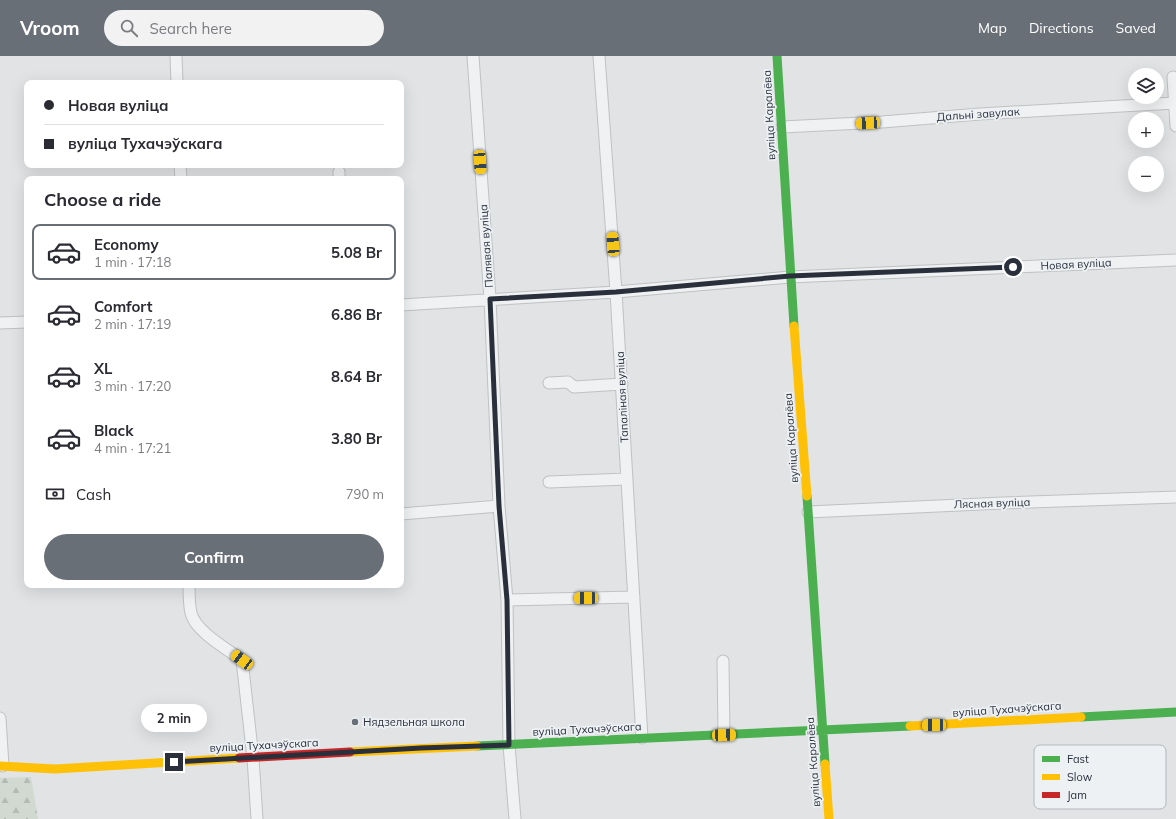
<!DOCTYPE html>
<meta charset="utf-8">
<style>
body{margin:0;font-family:Mulish,sans-serif;background:#f2f2f3;color:#2b2b33;height:100vh;display:flex;flex-direction:column;font-size:15px;white-space:nowrap}
*{box-sizing:border-box;margin:0}
p{font-size:13px;color:#7c7c81}
.icon{flex:none;width:22px;height:22px;fill:none;stroke:currentColor;stroke-width:2;stroke-linecap:round;stroke-linejoin:round}
.map{position:relative;flex:1;overflow:hidden}
.drawer{position:absolute;left:24px;top:120px;width:380px;height:412px;display:flex;flex-direction:column;background:#fff;border-radius:8px;box-shadow:0 4px 16px #0002}
.drawer>*{flex:none}
.hud{position:absolute;left:24px;top:24px;width:380px;height:88px;border-radius:8px;box-shadow:0 4px 16px #0002;display:grid;align-content:center;height:88px;padding:0 20px;background:#fff}
.controls{position:absolute;left:1128px;top:12px;display:grid;gap:8px}
.controls a{display:grid;place-items:center;width:36px;height:36px;border-radius:50%;background:#fff;box-shadow:0 4px 16px #0002;font-size:20px}
.end{position:absolute;width:18px;height:18px;margin:-9px;border:5px solid #29303c;background:#fff;box-shadow:0 0 0 2px #fff}
.from{border-radius:50%}
.bubble{position:absolute;height:28px;border-radius:14px;background:#fff;box-shadow:0 4px 16px #0002;font-size:13px;font-weight:700;line-height:28px;text-align:center}
.car{position:absolute;width:12px;height:24px;margin:-12px -6px;border-radius:5px;box-shadow:0 0 3px 1px #0007;background:linear-gradient(#f5c518 24%,#345 0 40%,#f5c518 0 76%,#345 0 86%,#f5c518 0)}
.hud b{display:flex;align-items:center;gap:14px;height:38px;font-size:15px}
.hud b+b{border-top:1px solid #e1e1e2}
.hud i{width:10px;height:10px;background:#2b2b33}
ul{padding:0;list-style:none}
li{display:flex;align-items:center;gap:12px;height:56px;margin:0 8px 6px;padding:0 12px;border:2px solid transparent;border-radius:8px}
li div{flex:1}
li b{display:block;font-size:15px}
li em{font-style:normal;font-weight:700}
li.active{border-color:#696f77}
li>.icon{width:36px;height:36px;stroke-width:1.5}
h2{padding:0 20px;font-size:18px;line-height:48px}
.pay{display:flex;align-items:center;gap:10px;height:44px;padding:0 20px;font-size:15px}
.pay p{margin-inline-start:auto}
.button{display:flex;gap:8px;margin-top:auto;padding:8px 20px}
.button a{flex:1;height:46px;border-radius:24px;background:#696f77;color:#fff;font-size:16px;font-weight:700;line-height:46px;text-align:center}
header{display:flex;align-items:center;gap:24px;box-sizing:border-box;height:56px;padding:0 20px;background:#696f77;color:#fff}
header strong{font-size:19px}
nav{display:flex;gap:22px;margin-inline-start:auto;font-size:14px}
.search{width:280px;height:36px;background:#f2f2f3;display:flex;align-items:center;gap:10px;box-sizing:border-box;padding:0 14px;border-radius:22px;color:#7c7c81;font-size:15px}
.map>svg:first-child{display:block}
</style>
<header>
<strong>Vroom</strong>
<div class="search"><svg class="icon" aria-label="search" viewBox="0 0 24 24"><circle cx="10" cy="10" r="6"/><path d="M15 15l6 6"/></svg>Search here</div>
<nav><a>Map</a><a>Directions</a><a>Saved</a></nav>
</header>
<div class="map">
<svg width="1176" height="763" viewBox="0 0 1176 763">
<defs>
<pattern id="forest-firs" width="22" height="20" patternUnits="userSpaceOnUse"><rect width="22" height="20" fill="#d2d9d1"/><path d="M5 1l3.5 6h-7zM16 11l3.5 6h-7z" fill="#b4bbb4"/></pattern>
</defs>
<rect width="100%" height="100%" fill="#e1e3e5"/>
<path fill="url(#forest-firs)" d="M31,721l7,42h-38v-41z"/>
<g fill="none" stroke-linecap="round" stroke-linejoin="round">
<defs>
<path id="street" d="M176,0l1,27
M473,0l17,243 9,207 8,94 2,145 6,74
M599,0l17,236 26,446
M1173,21l3,49
M782,71l100,-5 98,-8 195,-11
M180,109l1,14
M339,116v7
M401,249l215,-13 174,-15 386,-17
M0,267l27,-1
M549,327l19,-1 6,5 48,-3
M549,426l78,-3
M808,456l195,-9 173,-6
M401,458l98,-8
M189,529c0,9 0,19 2,28 4,18 36,36 51,47l11,98 4,61
M507,544l127,-3
M723,605l1,74
M0,662l3,48"/>
</defs>
<use href="#street" stroke="#bfc1c3" stroke-width="13"/>
<use href="#street" stroke="#eff1f2" stroke-width="11"/>
<path stroke="#4caf50" stroke-width="9" d="M777,0l17,270
M807,440l18,268
M1081,661l95,-5
M477,690l433,-20"/>
<path stroke="#ffc107" stroke-width="9" d="M794,270l13,170
M910,670l171,-9
M350,696l127,-6
M825,708l4,55
M0,710l55,3 184,-11"/>
<path stroke="#c62828" stroke-width="9" d="M239,702l111,-6"/>
</g>
<g fill="none" stroke-linecap="round" stroke-linejoin="round">
<path stroke="#29303c" stroke-width="5" d="M174,706l247,-14 88,-3 -2,-145 -8,-94 -9,-207 126,-7 174,-16 223,-9"/>
</g>
<circle fill="#696f77" stroke="#eef1f4" stroke-width="1.5" cx="355" cy="666" r="4"/>
<g text-anchor="middle" stroke-width="3.5" stroke-linejoin="round" paint-order="stroke">
<g font-size="11" fill="#29303c" stroke="#eef1f4">
<text transform="translate(978 58) rotate(-4)" y="4">Дальні завулак</text>
<text transform="translate(769 59) rotate(-93)" y="4">вуліца Каралёва</text>
<text transform="translate(486 190) rotate(-94)" y="4">Палявая вуліца</text>
<text transform="translate(1076 208) rotate(-3)" y="4">Новая вуліца</text>
<text transform="translate(622 341) rotate(-93)" y="4">Тапаліная вуліца</text>
<text transform="translate(791 382) rotate(-94)" y="4">вуліца Каралёва</text>
<text transform="translate(992 447) rotate(-2)" y="4">Лясная вуліца</text>
<text transform="translate(1007 653) rotate(-4)" y="4">вуліца Тухачэўскага</text>
<text transform="translate(587 673) rotate(-3)" y="4">вуліца Тухачэўскага</text>
<text transform="translate(264 689) rotate(-3)" y="4">вуліца Тухачэўскага</text>
<text transform="translate(813 706) rotate(-94)" y="4">вуліца Каралёва</text>
</g>
<g font-size="11" fill="#29303c" stroke="#eef1f4" text-anchor="start">
<text x="363" y="670">Нядзельная школа</text>
</g>
</g>
<rect x="1034" y="689" width="132" height="64" rx="6" fill="#eef1f4" stroke="#b3b7bd" stroke-width="1"/>
<rect x="1042" y="700" width="18" height="6" fill="#4caf50"/>
<rect x="1042" y="718" width="18" height="6" fill="#ffc107"/>
<rect x="1042" y="736" width="18" height="6" fill="#c62828"/>
<g font-size="11" fill="#29303c">
<text x="1067" y="707">Fast</text>
<text x="1067" y="725">Slow</text>
<text x="1067" y="743">Jam</text>
</g>
</svg>
<div class="controls">
<a><svg class="icon" aria-label="layers" viewBox="0 0 24 24"><path d="M12 4l9 5-9 5-9-5zM3 14l9 5 9-5"/></svg></a>
<a>+</a>
<a>−</a>
</div>
<i class="end from" style="left:1013px;top:211px"></i>
<i class="end" style="left:174px;top:706px"></i>
<div class="bubble" style="left:141px;top:648px;width:66px">2 min</div>
<i class="car" style="left:868px;top:67px;rotate:267deg"></i>
<i class="car" style="left:480px;top:106px;rotate:176deg"></i>
<i class="car" style="left:613px;top:188px;rotate:356deg"></i>
<i class="car" style="left:586px;top:542px;rotate:269deg"></i>
<i class="car" style="left:242px;top:604px;rotate:306deg"></i>
<i class="car" style="left:934px;top:669px;rotate:269deg"></i>
<i class="car" style="left:724px;top:679px;rotate:88deg"></i>
<div class="hud">
<b><i class="from"></i>Новая вуліца</b>
<b><i></i>вуліца Тухачэўскага</b>
</div>
<section class="drawer">
<h2>Choose a ride</h2>
<ul>
<li class="active"><svg class="icon" aria-label="car" viewBox="0 0 24 24"><path d="M5 17H2v-5l4-1 3-4h7l3 4 3 1v5h-3M9 17h6M6 11h13"/><circle cx="7" cy="17" r="2"/><circle cx="17" cy="17" r="2"/></svg><div><b>Economy</b><p>1 min · 17:18</p></div><em>5.08 Br</em></li>
<li><svg class="icon" aria-label="car" viewBox="0 0 24 24"><path d="M5 17H2v-5l4-1 3-4h7l3 4 3 1v5h-3M9 17h6M6 11h13"/><circle cx="7" cy="17" r="2"/><circle cx="17" cy="17" r="2"/></svg><div><b>Comfort</b><p>2 min · 17:19</p></div><em>6.86 Br</em></li>
<li><svg class="icon" aria-label="car" viewBox="0 0 24 24"><path d="M5 17H2v-5l4-1 3-4h7l3 4 3 1v5h-3M9 17h6M6 11h13"/><circle cx="7" cy="17" r="2"/><circle cx="17" cy="17" r="2"/></svg><div><b>XL</b><p>3 min · 17:20</p></div><em>8.64 Br</em></li>
<li><svg class="icon" aria-label="car" viewBox="0 0 24 24"><path d="M5 17H2v-5l4-1 3-4h7l3 4 3 1v5h-3M9 17h6M6 11h13"/><circle cx="7" cy="17" r="2"/><circle cx="17" cy="17" r="2"/></svg><div><b>Black</b><p>4 min · 17:21</p></div><em>3.80 Br</em></li>
</ul>
<div class="pay"><svg class="icon" aria-label="cash" viewBox="0 0 24 24"><path d="M3 7h18v10H3z"/><circle cx="12" cy="12" r="2"/></svg>Cash<p>790 m</p></div>
<div class="button"><a>Confirm</a></div>
</section>
</div>
